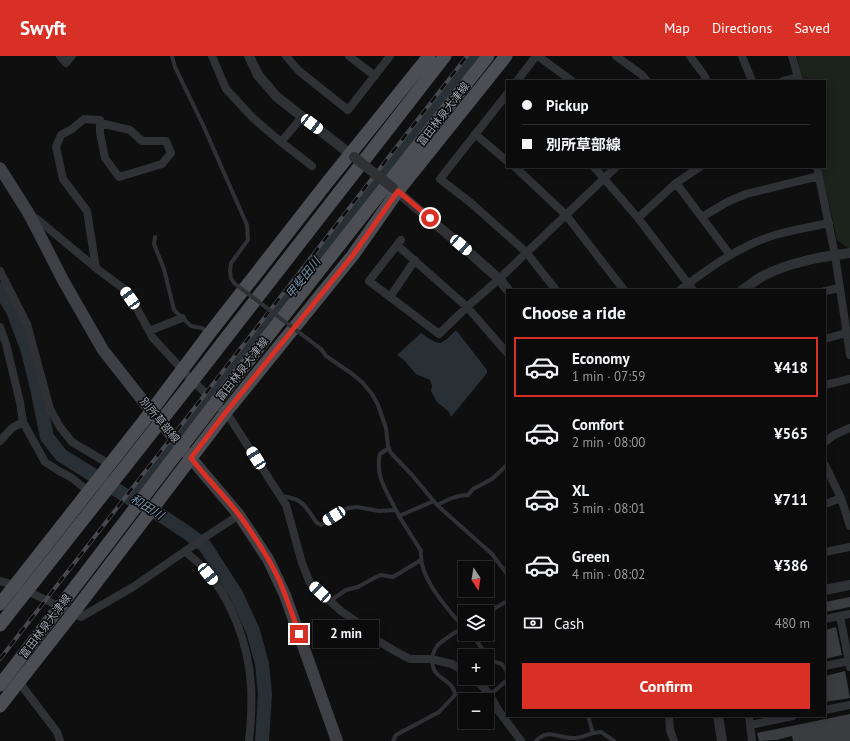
<!DOCTYPE html>
<meta charset="utf-8">
<style>
body{margin:0;font-family:"PT Sans","Noto Sans JP",sans-serif;background:#19191a;color:#f1f3f6;height:100vh;display:flex;flex-direction:column;font-size:15px;white-space:nowrap}
*{box-sizing:border-box;margin:0}
p{font-size:13px;color:#9a9b9d}
.icon{flex:none;width:22px;height:22px;fill:none;stroke:currentColor;stroke-width:2;stroke-linecap:round;stroke-linejoin:round}
.map{position:relative;flex:1;overflow:hidden}
.drawer{position:absolute;left:506px;top:233px;width:320px;height:428px;display:flex;flex-direction:column;background:#0b0b0c;border-radius:0px;box-shadow:0 2px 10px #0003,0 0 0 1px #2b2b2d}
.drawer>*{flex:none}
.guide{position:absolute;left:506px;top:24px;width:320px;height:88px;border-radius:0px;box-shadow:0 2px 10px #0003,0 0 0 1px #2b2b2d;display:grid;align-content:center;height:88px;padding:0 16px;background:#0b0b0c}
.needle{width:26px;rotate:168deg}
.tools{position:absolute;left:458px;top:505px;display:grid;gap:8px}
.tools a{display:grid;place-items:center;width:36px;height:36px;border-radius:0px;background:#0b0b0c;box-shadow:0 2px 10px #0003,0 0 0 1px #2b2b2d;font-size:20px}
.end{position:absolute;width:18px;height:18px;margin:-9px;border:5px solid #d93025;background:#fff;box-shadow:0 0 0 2px #fff}
.from{border-radius:50%}
.bubble{position:absolute;height:28px;border-radius:0px;background:#0b0b0c;box-shadow:0 2px 10px #0003,0 0 0 1px #2b2b2d;font-size:13px;font-weight:700;line-height:28px;text-align:center}
.car{position:absolute;width:12px;height:24px;margin:-12px -6px;border-radius:5px;box-shadow:0 0 3px 1px #0007;background:linear-gradient(#fff 24%,#345 0 40%,#fff 0 76%,#345 0 86%,#fff 0)}
.guide b{display:flex;align-items:center;gap:14px;height:38px;font-size:15px}
.guide b+b{border-top:1px solid #2b2b2d}
.guide i{width:10px;height:10px;background:#f1f3f6}
ul{padding:0;list-style:none}
li{display:flex;align-items:center;gap:12px;height:60px;margin:0 8px 6px;padding:0 8px;border:2px solid transparent;border-radius:0px}
li div{flex:1}
li b{display:block;font-size:15px}
li em{font-style:normal;font-weight:700}
li.active{border-color:#d93025}
li>.icon{width:36px;height:36px;stroke-width:1.5}
h2{padding:0 16px;font-size:18px;line-height:48px}
.pay{display:flex;align-items:center;gap:10px;height:44px;padding:0 16px;font-size:15px}
.pay p{margin-inline-start:auto}
.action{display:flex;gap:8px;margin-top:auto;padding:8px 16px}
.action a{flex:1;height:46px;border-radius:0px;background:#d93025;color:#fff;font-size:16px;font-weight:700;line-height:46px;text-align:center}
header{display:flex;align-items:center;gap:24px;box-sizing:border-box;height:56px;padding:0 20px;background:#d93025;color:#fff}
header strong{font-size:19px}
nav{display:flex;gap:22px;margin-inline-start:auto;font-size:14px}
.map>svg:first-child{display:block}
</style>
<header>
<strong>Swyft</strong>
<nav><a>Map</a><a>Directions</a><a>Saved</a></nav>
</header>
<div class="map">
<svg width="850" height="685" viewBox="0 0 850 685">
<rect width="100%" height="100%" fill="#0f0f10"/>
<path fill="#1c231c" d="M797,0h53v192h-2l-11,-8 -16,-73h4v-86h-22z"/>
<path fill="#282f35" d="M456,274l31,40v3l-36,44 -2,-5 -12,-10 -6,-11 1,-5 -2,-6 -14,-6 -12,-14 -7,-5 24,-22c19,13 18,14 35,-3z"/>
<g fill="none" stroke-linecap="round" stroke-linejoin="round">
<path stroke="#282f35" stroke-width="14" d="M0,233l13,22 14,37 10,40 10,49 14,18 70,44 31,17 27,18 16,12 31,48 17,37 9,33 3,30 -3,47
M131,443l345,-443"/>
</g>
<path fill="#3b3c40" d="M850,541v10l-25,5v-10z
M836,571l6,28 -17,4v-29z
M845,615l5,27 -25,4v-26z
M850,658v27h-57l-1,-5 -16,4 -17,1 -2,-8z"/>
<g fill="none" stroke-linecap="round" stroke-linejoin="round">
<path stroke="#303135" stroke-width="4" d="M172,0l3,11 28,58 44,100 1,15 -17,23 -1,8
M155,181l-1,7 10,25 10,41 17,16 11,2 5,5
M321,293l5,7 25,17 11,9 10,12 6,11 8,23 2,18 3,7 21,22 25,30 55,49 15,20
M389,392l-9,6c-5,22 6,36 16,56
M281,440c23,3 23,9 36,27l4,2 27,-17 9,-1 22,4 17,-1 3,6 35,-15
M437,449c10,-5 20,-10 31,-10l5,-6 19,-10 15,-14
M399,460l22,35c-3,26 26,57 42,76
M330,545l16,-11 12,-3 16,-9 7,-3 12,2 28,-17
M487,557l20,-12
M472,578l15,22
M487,601l2,3 13,4 5,8
M490,639l17,-15
M588,660l5,17 8,-1 13,9
M393,685l3,-6 43,-23 16,-17c-1,-11 -10,-14 -17,-20 -8,-8 -7,-20 -1,-29 4,-5 22,-16 28,-20
M536,685c11,-13 22,-3 36,-3 7,1 15,-3 21,-5"/>
<path stroke="#303135" stroke-width="8" d="M60,0l6,7 6,-7
M212,0l14,33 27,29 28,24 31,24
M286,0l13,15 49,39 42,-54
M349,0l26,20
M538,0l34,25
M616,0l26,19 5,6
M690,0l14,19 3,6
M742,0l10,25
M792,0l7,25
M517,25l19,-25
M783,25l15,-4
M507,38l-67,85 31,24 55,49 30,38
M475,78l32,27
M281,86l21,-25
M515,111l51,48 58,75
M594,111l44,51 55,72
M817,111l18,88 15,100
M676,127l54,72
M31,160l6,3 59,49 28,21 12,18 17,31 35,38
M702,161l25,-15 19,-8 73,-18
M638,162l38,-35 24,-16
M397,189l70,62 -28,27 -70,-53 28,-36 4,-5
M96,212l-9,-57 -24,-32 -7,-32 5,-12 11,-6 12,-10 16,1v13l5,25 14,19 43,-13 9,-11 -5,-12h-24l-12,-11 -30,-7
M0,215l27,53 23,85 10,18 12,15 37,22
M680,234c29,-22 59,-44 95,-55 17,-5 36,-8 54,-12
M825,235l15,-3
M390,241l25,-37
M0,271l6,17 14,58 3,20 22,40 14,9 13,7 16,13
M149,275l33,-13
M825,283l21,-6
M507,297l-40,-46 32,-28 117,-112
M197,329l15,14
M825,329l25,-6
M221,352l5,4 60,93 16,58 8,20 31,28 19,13 13,14 20,12 17,9h21l21,5 13,8
M0,385l12,-13 11,-6
M825,386l9,-7 16,-7
M825,409l16,33 9,28
M825,448l16,-6
M185,495c6,6 13,11 19,17 27,30 45,77 47,118 1,18 0,37 -2,55
M825,496l25,-5
M0,525l15,4 66,32 52,-30 77,-53 29,-19
M840,560l10,51
M825,563l25,-5
M825,610l24,-5
M475,622l15,17 8,15 23,31
M19,626l38,50 3,9
M825,654l25,-5
M669,660l1,14 4,11
M749,660l3,25
M750,669l43,-9"/>
<path stroke="#303135" stroke-width="10" d="M249,0l9,19 19,22 77,60
M393,132l78,66 28,25 9,11
M742,234c7,-4 13,-10 21,-14 27,-14 57,-19 87,-23
M825,534l25,-5
M718,660l4,25"/>
<path stroke="#3e4045" stroke-width="12" d="M0,112l29,46 35,68 39,68 48,61 88,104 29,44 17,36 52,146"/>
<path stroke="#4c4e54" stroke-width="13" d="M191,327l254,-327
M213,350l275,-350
M0,548l143,-182 66,-88 117,-150 103,-128
M0,650l73,-93 153,-201 127,-157 45,-64 108,-135"/>
<defs>
<path id="rail" d="M0,603l467,-603"/>
</defs>
<use href="#rail" stroke="#47494e" stroke-width="4"/>
<use href="#rail" stroke="#0a0a0b" stroke-width="2.5" stroke-dasharray="8" stroke-linecap="butt"/>
<path stroke="#303135" stroke-width="4" d="M230,215l1,7 3,5 87,66"/>
<path stroke="#303135" stroke-width="10" d="M354,101l39,31"/>
<path stroke="#4c4e54" stroke-width="13" d="M0,569l191,-242
M0,629l213,-279"/>
</g>
<g fill="none" stroke-linecap="round" stroke-linejoin="round">
<path stroke="#d93025" stroke-width="5" d="M299,578c-6,-18 -12,-35 -19,-52 -10,-23 -25,-45 -40,-66 -15,-20 -34,-38 -49,-58l35,-46 127,-157 45,-64 32,27"/>
</g>
<g text-anchor="middle" stroke-width="3" stroke-linejoin="round" paint-order="stroke">
<g font-size="11" fill="#a0a5b1" stroke="#0a0a0b">
<text transform="translate(443 58) rotate(-52)" y="4">富田林泉大津線</text>
<text transform="translate(242 313) rotate(-52)" y="4">富田林泉大津線</text>
<text transform="translate(160 364) rotate(50)" y="4">別所草部線</text>
<text transform="translate(45 570) rotate(-53)" y="4">富田林泉大津線</text>
</g>
<g font-size="12" font-style="italic" fill="#7892ac" stroke="#0a0a0b">
<text transform="translate(303 222) rotate(-52)" y="4">甲斐田川</text>
<text transform="translate(147 451) rotate(32)" y="4">和田川</text>
</g>
</g>
</svg>
<div class="tools">
<a><svg class="needle" viewBox="-14 -14 28 28"><path d="M0-13l5 13h-10z" fill="#e53935"/><path d="M0 13l5-13h-10z" fill="#9a9b9d"/></svg></a>
<a><svg class="icon" aria-label="layers" viewBox="0 0 24 24"><path d="M12 4l9 5-9 5-9-5zM3 14l9 5 9-5"/></svg></a>
<a>+</a>
<a>−</a>
</div>
<i class="end from" style="left:430px;top:162px"></i>
<i class="end" style="left:299px;top:578px"></i>
<div class="bubble" style="left:313px;top:564px;width:66px">2 min</div>
<i class="car" style="left:312px;top:68px;rotate:127deg"></i>
<i class="car" style="left:461px;top:189px;rotate:131deg"></i>
<i class="car" style="left:130px;top:242px;rotate:325deg"></i>
<i class="car" style="left:256px;top:402px;rotate:327deg"></i>
<i class="car" style="left:334px;top:460px;rotate:237deg"></i>
<i class="car" style="left:208px;top:518px;rotate:141deg"></i>
<i class="car" style="left:320px;top:536px;rotate:313deg"></i>
<div class="guide">
<b><i class="from"></i>Pickup</b>
<b><i></i>別所草部線</b>
</div>
<section class="drawer">
<h2>Choose a ride</h2>
<ul>
<li class="active"><svg class="icon" aria-label="car" viewBox="0 0 24 24"><path d="M5 17H2v-5l4-1 3-4h7l3 4 3 1v5h-3M9 17h6M6 11h13"/><circle cx="7" cy="17" r="2"/><circle cx="17" cy="17" r="2"/></svg><div><b>Economy</b><p>1 min · 07:59</p></div><em>¥418</em></li>
<li><svg class="icon" aria-label="car" viewBox="0 0 24 24"><path d="M5 17H2v-5l4-1 3-4h7l3 4 3 1v5h-3M9 17h6M6 11h13"/><circle cx="7" cy="17" r="2"/><circle cx="17" cy="17" r="2"/></svg><div><b>Comfort</b><p>2 min · 08:00</p></div><em>¥565</em></li>
<li><svg class="icon" aria-label="car" viewBox="0 0 24 24"><path d="M5 17H2v-5l4-1 3-4h7l3 4 3 1v5h-3M9 17h6M6 11h13"/><circle cx="7" cy="17" r="2"/><circle cx="17" cy="17" r="2"/></svg><div><b>XL</b><p>3 min · 08:01</p></div><em>¥711</em></li>
<li><svg class="icon" aria-label="car" viewBox="0 0 24 24"><path d="M5 17H2v-5l4-1 3-4h7l3 4 3 1v5h-3M9 17h6M6 11h13"/><circle cx="7" cy="17" r="2"/><circle cx="17" cy="17" r="2"/></svg><div><b>Green</b><p>4 min · 08:02</p></div><em>¥386</em></li>
</ul>
<div class="pay"><svg class="icon" aria-label="cash" viewBox="0 0 24 24"><path d="M3 7h18v10H3z"/><circle cx="12" cy="12" r="2"/></svg>Cash<p>480 m</p></div>
<div class="action"><a>Confirm</a></div>
</section>
</div>
